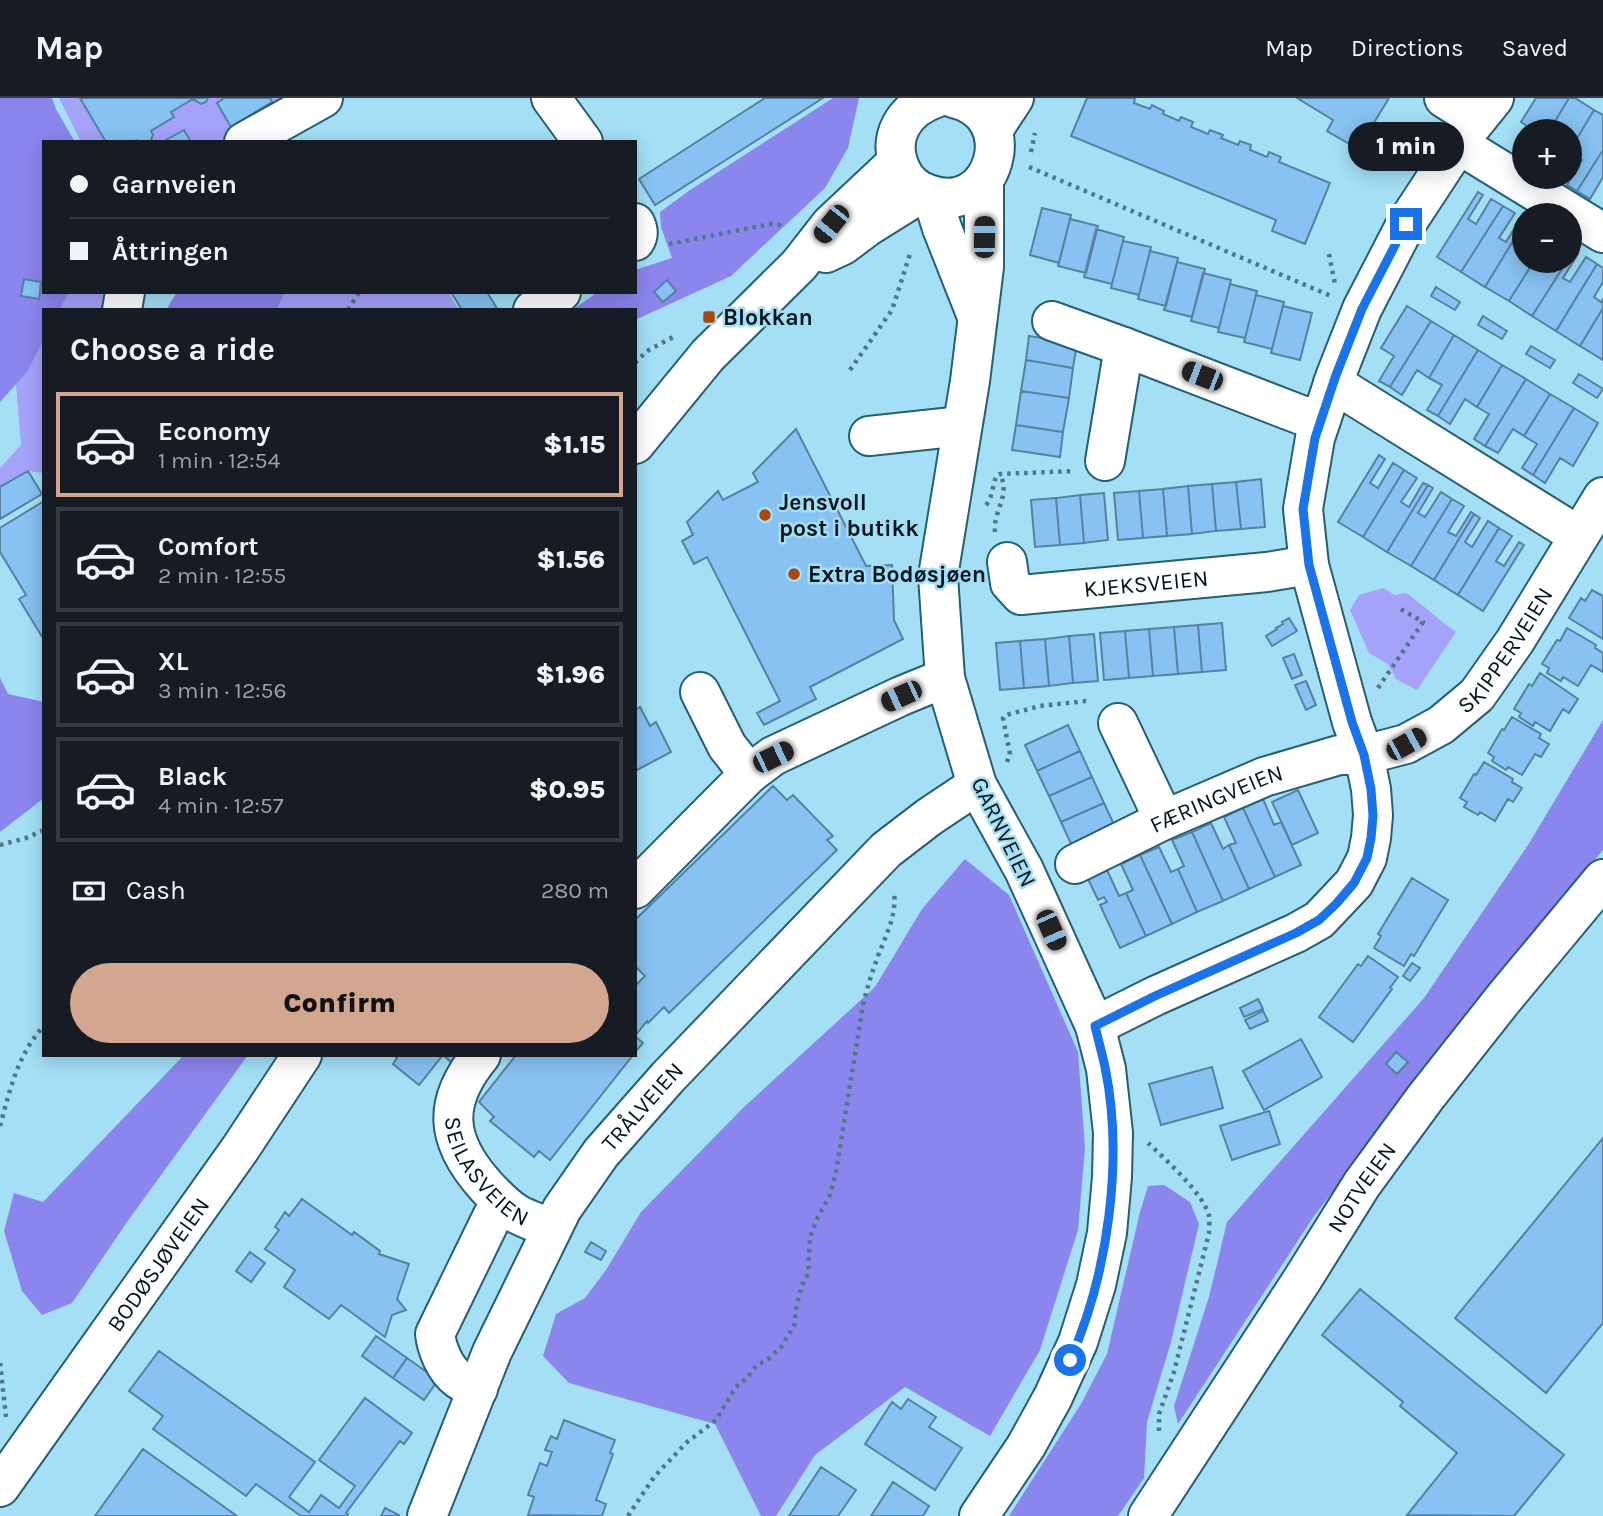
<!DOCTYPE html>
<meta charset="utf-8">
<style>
body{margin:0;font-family:Karla,sans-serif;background:#20242c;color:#f1f3f6;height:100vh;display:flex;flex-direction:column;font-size:26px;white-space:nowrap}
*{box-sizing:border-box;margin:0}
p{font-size:23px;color:#9ea1a6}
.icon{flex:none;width:38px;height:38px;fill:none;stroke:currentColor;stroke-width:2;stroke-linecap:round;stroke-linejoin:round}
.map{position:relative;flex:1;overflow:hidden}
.drawer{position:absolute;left:42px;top:210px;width:595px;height:749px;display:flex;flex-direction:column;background:#171b24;border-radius:0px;box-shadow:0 4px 18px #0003}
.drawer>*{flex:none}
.banner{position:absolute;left:42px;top:42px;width:595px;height:154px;border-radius:0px;box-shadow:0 4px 18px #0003;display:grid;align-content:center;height:154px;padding:0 28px;background:#171b24}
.buttons{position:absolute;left:1512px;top:21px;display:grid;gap:14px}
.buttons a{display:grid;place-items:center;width:70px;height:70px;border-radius:50%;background:#171b24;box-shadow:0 4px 18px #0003;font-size:35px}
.end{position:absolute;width:32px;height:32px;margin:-16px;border:9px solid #1a73e8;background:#fff;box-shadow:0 0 0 4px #fff}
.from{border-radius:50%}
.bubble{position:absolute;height:49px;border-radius:24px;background:#171b24;box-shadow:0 4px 18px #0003;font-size:23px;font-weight:800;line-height:49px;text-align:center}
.car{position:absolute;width:21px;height:42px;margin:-21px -10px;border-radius:9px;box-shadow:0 0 5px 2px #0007;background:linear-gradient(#222 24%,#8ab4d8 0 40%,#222 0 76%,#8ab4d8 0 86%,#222 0)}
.banner b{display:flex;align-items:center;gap:24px;height:66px;font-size:26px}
.banner b+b{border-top:2px solid #363941}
.banner i{width:18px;height:18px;background:#f1f3f6}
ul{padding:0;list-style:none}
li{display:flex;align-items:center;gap:21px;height:105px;margin:0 14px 10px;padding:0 14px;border:4px solid #363941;border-radius:0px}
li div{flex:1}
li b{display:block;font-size:26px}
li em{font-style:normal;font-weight:800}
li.current{border-color:#d2a68f}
li>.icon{width:63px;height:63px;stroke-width:1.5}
h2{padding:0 28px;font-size:32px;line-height:84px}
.pay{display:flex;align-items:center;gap:18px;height:77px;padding:0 28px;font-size:26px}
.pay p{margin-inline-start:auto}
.action{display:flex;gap:14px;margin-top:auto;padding:14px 28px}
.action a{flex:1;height:80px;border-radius:42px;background:#d2a68f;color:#111;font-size:28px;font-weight:800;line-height:80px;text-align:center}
header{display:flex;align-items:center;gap:42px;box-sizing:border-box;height:98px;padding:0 35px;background:#171b24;border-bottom:2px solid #363941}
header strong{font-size:33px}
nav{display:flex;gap:38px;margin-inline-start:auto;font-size:24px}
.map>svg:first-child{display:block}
</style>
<header>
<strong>Map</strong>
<nav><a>Map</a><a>Directions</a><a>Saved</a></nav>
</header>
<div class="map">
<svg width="1603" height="1418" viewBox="0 0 1603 1418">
<rect width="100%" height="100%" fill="#a4dff6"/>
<path fill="#a4a2f9" d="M59,0h228l-60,44h-146z
M44,194h71l-3,18h-68v163l-16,-2 -28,16v-19l21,-23 -5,-61 11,-13z
M285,194h163l11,18h-182z
M1383,490l12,7 11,-2c18,12 32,27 50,39l-39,58 -21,-11 -8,-15 -19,-11 -19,-43 9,-15z"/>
<path fill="#8b85ee" d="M0,0h52l4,11 19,33h-31v150h25l-10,18h-15v29l-17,33 -27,30z
M833,0h26l-11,50 -23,40 -94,88 -96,44v-10h-63l26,-18h37v-22l37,-12 -11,-31 -1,-15 30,-22z
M177,194h108l-8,18h-111z
M0,580l8,16 36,8v96l-44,34z
M1603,622v130l-139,171 -150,195 -136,208 -4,-18 35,-109 18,-75 197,-224 104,-153z
M965,761l44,36 69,157 7,96 -7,82 -38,120 -50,86 -85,-49 -90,68 -39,61h-15l-46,-92 -146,-41 -26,-27 13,-42 29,-16 21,-28 35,-58 102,-104 132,-121 47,-78z
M184,957h64l-121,167 -55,81 -30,12 -20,-24 -18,-60 10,-38 29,9z
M1164,1087l26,17 9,22 -28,118 -24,80 -3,56 -26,38h-109l72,-112 26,-50 33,-142 8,-26z"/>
<path fill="#87c2f2" stroke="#5780a1" stroke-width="2" d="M80,0h128l-2,4 -5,2 -8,-5 -22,13 3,5 -23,14 2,4 -3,7h-12l-1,-2 -4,2h-27z
M224,0h46l2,4 -41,25 -14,-24z
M765,0h58l-168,107 -16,-26z
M1087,0h48l-1,5 16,6 2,-4 12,6 -1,3 16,7 2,-4 12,5 -2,5 17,7 2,-4 13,5 -2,3 17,7 2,-4 11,4 -1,5 17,7 2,-5 12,5 -2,5 51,21 -25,61 -33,-13 4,-11 -205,-84z
M1297,0h92l-31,51 -31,-18 6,-11z
M1536,0h33l-20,33h-15l-13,-9z
M1569,0h6l19,12 -24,40v-19h-21z
M1594,12l9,5v35l-26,41 -10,-6 15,-25 -12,-7v-3z
M184,32l7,12h-24l-1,-2z
M1603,52v27l-13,22 -13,-8z
M1478,94l5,3 -15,24 8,5 15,-25 12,7 -42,66 -24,-15z
M1503,108l12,7 -16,25 7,4 15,-24 3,2v3l-39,64 -24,-15z
M1042,110l29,7 -12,48 -29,-8z
M1070,121l28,7 -12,47 -28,-7z
M1524,125v10l-9,15 8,5 1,-2v10h10l-25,40 -24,-14z
M1096,131l28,8 -12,47 -28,-7z
M1123,143l28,6 -12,48 -28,-7z
M1573,152l5,4 -15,24 7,4 16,-25 11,7 -41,67 -24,-15 35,-55h3v-5z
M1150,153l28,7 -12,48 -28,-7z
M1534,163h16l-4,6 8,5 7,-11h6l-35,55 -23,-15z
M1177,164l28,7 -13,48 -28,-7z
M1597,166l6,4v14l-9,15 7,5 2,-3v9l-23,38 -24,-15z
M1203,175l28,7 -12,48 -28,-7z
M24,181l17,3 -2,17 -18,-3z
M667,182l9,11 -13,11 -9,-10z
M1230,186l27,7 -12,47 -27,-6z
M1436,189l24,15 -5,8 -24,-14z
M451,194h36l11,18h-36z
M1256,197l28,7 -12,47 -28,-7z
M1283,208l29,7 -12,47 -29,-7z
M1407,208l24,15 -41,66 -11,-6 15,-25 -13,-8z
M1603,210v52l-23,-14z
M1483,218l24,15 -5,8 -24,-14z
M1431,223l23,14 -25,43 -12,-8 -15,25 -12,-8z
M1454,237l24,15 -40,66 -11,-6 15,-25 -13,-7z
M1029,238l48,7 -4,25 -47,-8z
M1531,248l24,14 -5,8 -24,-14z
M1478,252l24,15 -25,42 -12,-8 -15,25 -12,-8z
M1026,262l47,8 -4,30 -48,-7z
M1502,267l24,14 -41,67 -11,-7 15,-25 -12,-7z
M1579,276l24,15 -6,9 -24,-15z
M1526,281l24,15 -26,42 -11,-7 -15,24 -13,-7z
M1021,293l48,7 -6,34 -47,-7z
M1550,296l24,14 -41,67 -11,-7 15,-24 -13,-8z
M1574,310l24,15 -25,43 -13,-8 -15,25 -12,-8z
M1016,327l47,7 -3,25 -48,-7z
M796,331l70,137 26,-1 2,55 9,19 -93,48 6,12 -52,26 -7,-12 23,-12 -73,-144 -13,7 -12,-23 11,-6 -6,-13 31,-31 5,9 35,-18 -5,-9z
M1379,357l6,4 -15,24 8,5 15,-25 11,7 -41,67 -25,-15z
M1404,372l13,8 -16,24 8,5 14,-24 5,2 -41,67 -24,-15z
M28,373l14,23 -42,25v-32z
M1261,381l4,48 -24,2 -5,-47z
M1236,384l5,47 -25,2 -4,-47z
M1212,386l4,47 -24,3 -4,-48z
M1428,387l5,3 -15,25 7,4 16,-25 11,7 -41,67 -24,-14z
M1188,388l4,48 -25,2 -4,-47z
M1163,391l4,47 -24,2 -4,-47z
M1139,393l4,47 -25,2 -4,-47z
M1104,395l4,47 -24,3 -4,-48z
M1080,397l4,48 -24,2 -4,-47z
M1056,400l4,47 -25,2 -4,-47z
M1452,401l12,7 -16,26 8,4 15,-24 3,2 -40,66 -23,-14z
M44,403v139l-25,-41 7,-4 -26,-43v-24z
M1474,416l6,4 -15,24 7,5 16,-26 11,7 -41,67 -24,-15z
M1499,430l13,8 -16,25 8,5 15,-24 5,3 -41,66 -25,-16z
M1592,492l11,6v43l-34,-21 12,-20 4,3z
M1289,520l8,13 -25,15 -6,-10 11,-7 -1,-1 7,-4 -1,-2z
M1222,525l4,47 -24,2 -4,-47z
M1198,527l4,47 -24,2 -4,-47z
M1174,529l4,47 -25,2 -4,-47z
M1567,530l29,17 -1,3 8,5v19l-12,-7 -13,21 -15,-9 -2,4 -14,-8 2,-5 -7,-4 15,-24 3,1z
M1149,531l4,47 -24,2 -4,-47z
M1125,533l4,47 -25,2 -4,-47z
M1094,536l4,47 -25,2 -4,-47z
M1069,538l4,47 -24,3 -4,-47z
M1045,541l4,47 -25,2 -4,-47z
M1020,543l4,47 -24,2 -4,-47z
M1294,556l8,21 -10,4 -9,-21z
M1540,575l38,26 -9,14 -6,-4 -13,22 -15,-9 -2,4 -14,-9 2,-4 -7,-4 15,-25 3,2z
M1306,583l10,24 -10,5 -11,-25z
M640,609l10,19 6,-4 15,30 -36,19v-61z
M1512,619l29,17 -2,4 10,6 -8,13 -6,-3 -13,21 -14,-8 -2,3 -14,-9 2,-4 -6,-4 14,-24 2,1z
M1068,627l12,26 -43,20 -12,-26z
M1080,653l12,26 -43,19 -12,-25z
M1484,664l29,17 -1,3 10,6 -9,14 -5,-3 -13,22 -15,-9 -2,3 -14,-8 3,-5 -7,-4 14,-24 2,1z
M1092,679l12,26 -43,19 -12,-26z
M773,688l14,14 6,-5 40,41 -6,4 10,10 -168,163 -5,-6 -16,16 -1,-2 -12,15v-50l10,-10 -10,-10v-46z
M1298,692l20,43 -26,12 -20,-43z
M1263,701l11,26 7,-3 20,43 -26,12 -32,-69z
M1104,705l12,26 -43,19 -12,-26z
M1243,710l32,69 -26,12 -20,-44 7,-2 -12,-26z
M1211,725l12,26 6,-4 20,44 -26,12 -31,-69z
M1192,734l31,69 -26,11 -19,-43 6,-3 -12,-26z
M1159,749l12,25 7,-3 19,43 -25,12 -32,-69z
M1140,757l32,69 -26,12 -20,-43 7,-3 -12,-26z
M1107,772l12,26 7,-3 20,43 -26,12 -20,-43 7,-3 -3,-5 -6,3 -10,-21z
M1412,780l36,22 -34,56 -3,-2 -7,12 -30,-18 7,-12 -3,-2z
M1368,858l30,21 -8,11 2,1 -39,53 -34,-25 39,-53 3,2z
M1412,865l8,5 -10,13 -7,-5z
M1258,901l5,10 -19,8 -4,-9z
M1263,913l5,10 -18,8 -5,-9z
M635,938l8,7 -8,9z
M1301,941l21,38 -58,33 -21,-39z
M1396,954l12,10 -11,12 -11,-10z
M394,957h66l-7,9 -10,-9 -24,30 -26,-21 4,-6z
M516,957h117l-83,105 -11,-9 -5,6 -44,-36 4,-4 -15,-15z
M1212,969l11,41 -62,17 -12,-41z
M1269,1013l11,33 -48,16 -12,-34z
M1603,1040v185l-57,70 -91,-75z
M302,1101l50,36 2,-3 26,19 -1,3 30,10 -12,35 9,11 -14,5 -7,22 -44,-32 -12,14 -45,-32 11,-17 -30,-21 14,-19 -4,-3 10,-15 4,4z
M591,1144l15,9 -5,9 -16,-8z
M250,1154l15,11 -14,19 -15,-11z
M1360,1191l204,166 -50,61 -107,-1 50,-62 -57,-47 3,-4 -81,-67z
M376,1238l31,22 -14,20 -31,-22z
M159,1253l156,111 -26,35 20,15 12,-17 18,13 16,-22 -36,-26 46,-62 47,35 -8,11 -4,-3 -54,72 2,1 -1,2h-46l-45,-32 -10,12 -93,-67 10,-13 -34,-25z
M407,1260l31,22 -14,20 -31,-22z
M908,1301l28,18 -7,10 33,21 -27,42 -70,-46 27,-42 9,7z
M564,1322l51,20 -5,13 3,1 -17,46 10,4 -4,12 -74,-1 6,-18 -6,-2 12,-32 7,3 5,-14 -7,-2 6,-14 6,3z
M143,1351l94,67h-142z
M821,1369l35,23 -18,26h-49z
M893,1384l36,24 -6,10h-52z
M385,1410l14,7v1h-18z"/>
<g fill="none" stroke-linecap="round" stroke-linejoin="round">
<defs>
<g id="minor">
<path d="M551,0l32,44"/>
<path d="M936,0c-32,11 -50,39 -35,72 5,11 15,20 27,24 66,25 98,-80 25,-96"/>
<path d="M1444,0l33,21"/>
<path d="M993,32l21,-32"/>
<path d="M244,44l79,-44"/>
<path d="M1458,46l145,89"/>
<path d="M932,98l10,32 34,86"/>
<path d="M635,125c3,6 4,12 0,18"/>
<path d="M826,155l17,-8 24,-18 56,-35"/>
<path d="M122,212l3,-18"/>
<path d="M533,212l28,-18"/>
<path d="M1052,223l72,26 177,68 20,5"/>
<path d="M1333,285l246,153"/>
<path d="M869,338l93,-10"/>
<path d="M635,346l73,-89 91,-90 32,-41 66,-62"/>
<path d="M1105,363l19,-114"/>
<path id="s1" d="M1007,464l3,21 11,12 246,-23 42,-7"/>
<path d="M700,594l27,54 22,28"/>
<path d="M1118,625l46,97"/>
<path id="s2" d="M1075,766l89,-44 100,-43 75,-22h25l42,-11 35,-19 36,-30 38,-54 88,-144"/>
<path d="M635,791l114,-115 24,-18 128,-60 44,-18"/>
<path d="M1095,928l60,-30 141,-63 23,-13 35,-37 13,-25 4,-20 2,-23 -2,-26 -7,-34 -12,-33 -43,-157 -6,-56 12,-71 21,-63 26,-66 44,-85 59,-90 29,-36"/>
<path id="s3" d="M481,957c-39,47 -36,85 4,130 10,11 19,21 32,29 11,6 24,10 35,15"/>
<path d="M478,1291c-7,-3 -15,-6 -20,-10 -13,-10 -21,-29 -23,-45l57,-117 10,-14"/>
<path id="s4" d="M0,1389l240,-338 62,-94"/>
<path id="s5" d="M427,1418l65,-164 70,-143 39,-56 67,-76 218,-227 43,-33 48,-32"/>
<path d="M979,1418l47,-70 27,-49 25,-55 18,-57 11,-52 5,-56 1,-44 -7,-64 -11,-43 -71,-156 -47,-85 -32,-107 -7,-102 32,-195 14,-114v-87"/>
<path id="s6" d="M1148,1418l154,-236 60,-96 63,-86 79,-100 99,-119"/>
</g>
</defs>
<use href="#minor" stroke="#245f73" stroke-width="42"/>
<path stroke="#507787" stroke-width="4.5" stroke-dasharray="3.5 5" stroke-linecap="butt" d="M1031,54l4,-19
M1029,69l302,129
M669,146l102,-20 8,1 4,3
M1329,156l6,30
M348,212l11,-18
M635,265l12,-12 30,-16
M850,272l42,-60 18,-56
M986,407c7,-8 6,-20 11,-30l3,-1 74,-3
M995,434c-2,-22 16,-36 5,-58
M1378,590l45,-66 -24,-14
M1007,664l3,-8 -7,-36 3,-3 34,-9 46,-5 4,1
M0,747l26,-7 18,-8
M0,1028c10,-36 18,-73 44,-100
M1148,1045c17,16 56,51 61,73 1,5 0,12 0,17l-35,139 -15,42v19
M0,1265l6,54
M628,1418l26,-39 32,-34 30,-23 20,-33 12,-10 8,-11 12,-7 13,-12 13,-21 3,-22 5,-19 6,-11 2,-37 8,-20 12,-22 6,-23 27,-167c4,-17 9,-33 15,-49 8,-21 19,-41 16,-65"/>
<use href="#minor" stroke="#fff" stroke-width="38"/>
</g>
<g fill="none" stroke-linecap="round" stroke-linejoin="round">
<path stroke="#1a73e8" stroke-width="9" d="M1070,1262c38,-85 54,-201 35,-293 -3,-14 -7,-28 -10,-41l60,-30 141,-63 23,-13 17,-16 18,-21 13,-25 4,-20 2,-22 -2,-27 -7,-34 -12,-33 -43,-157 -6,-56 12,-71 21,-63 26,-66 44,-85"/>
</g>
<g fill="#ab4711" stroke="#a4dff6" stroke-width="2.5">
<rect x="702" y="212" width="14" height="14" rx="3.5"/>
<circle cx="765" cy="417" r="7"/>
<circle cx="794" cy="476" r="7"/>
</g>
<g text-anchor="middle" stroke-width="5" stroke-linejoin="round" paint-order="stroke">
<g font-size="23" font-weight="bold" fill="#00141c" stroke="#a4dff6" text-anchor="start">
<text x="723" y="227">Blokkan</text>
<text x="779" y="412">Jensvoll<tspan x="779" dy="26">post i butikk</tspan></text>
<text x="808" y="484">Extra Bodøsjøen</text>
</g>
<g font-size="23" fill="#00141c" stroke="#a4dff6">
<text dy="8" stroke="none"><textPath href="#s1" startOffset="163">KJEKSVEIEN</textPath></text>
<text dy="8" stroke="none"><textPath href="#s2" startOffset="494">SKIPPERVEIEN</textPath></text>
<text dy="8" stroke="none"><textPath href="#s2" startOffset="156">FÆRINGVEIEN</textPath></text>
<text transform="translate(1004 734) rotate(64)" y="8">GARNVEIEN</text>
<text dy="8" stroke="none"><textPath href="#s5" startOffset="466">TRÅLVEIEN</textPath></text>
<text dy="8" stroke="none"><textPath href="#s3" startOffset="135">SEILASVEIEN</textPath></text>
<text dy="8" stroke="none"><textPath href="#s6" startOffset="392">NOTVEIEN</textPath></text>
<text dy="8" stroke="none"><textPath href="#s4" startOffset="273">BODØSJØVEIEN</textPath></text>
</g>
</g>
</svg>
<div class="buttons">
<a>+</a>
<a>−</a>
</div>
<i class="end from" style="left:1070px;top:1262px"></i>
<i class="end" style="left:1406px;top:126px"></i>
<div class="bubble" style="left:1348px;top:24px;width:116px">1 min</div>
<i class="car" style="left:831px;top:126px;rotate:219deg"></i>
<i class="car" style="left:984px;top:139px;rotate:1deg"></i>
<i class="car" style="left:1202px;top:278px;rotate:291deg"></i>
<i class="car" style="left:901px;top:598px;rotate:245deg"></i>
<i class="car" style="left:1406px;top:646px;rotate:61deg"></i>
<i class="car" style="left:773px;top:659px;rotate:64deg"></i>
<i class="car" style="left:1051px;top:832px;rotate:156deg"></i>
<div class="banner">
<b><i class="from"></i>Garnveien</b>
<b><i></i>Åttringen</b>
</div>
<section class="drawer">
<h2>Choose a ride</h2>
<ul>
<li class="current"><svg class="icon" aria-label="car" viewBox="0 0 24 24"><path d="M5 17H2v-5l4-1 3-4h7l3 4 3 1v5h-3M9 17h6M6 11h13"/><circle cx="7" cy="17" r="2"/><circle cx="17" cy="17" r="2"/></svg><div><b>Economy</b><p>1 min · 12:54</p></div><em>$1.15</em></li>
<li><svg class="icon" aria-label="car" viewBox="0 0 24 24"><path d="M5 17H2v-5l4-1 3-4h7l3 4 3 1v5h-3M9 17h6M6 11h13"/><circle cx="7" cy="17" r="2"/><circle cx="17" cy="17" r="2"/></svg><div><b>Comfort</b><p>2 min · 12:55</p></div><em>$1.56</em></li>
<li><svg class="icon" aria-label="car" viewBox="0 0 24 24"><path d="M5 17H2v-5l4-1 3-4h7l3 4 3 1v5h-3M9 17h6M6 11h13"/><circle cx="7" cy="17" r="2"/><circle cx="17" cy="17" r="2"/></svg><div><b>XL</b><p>3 min · 12:56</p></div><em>$1.96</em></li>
<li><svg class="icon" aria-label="car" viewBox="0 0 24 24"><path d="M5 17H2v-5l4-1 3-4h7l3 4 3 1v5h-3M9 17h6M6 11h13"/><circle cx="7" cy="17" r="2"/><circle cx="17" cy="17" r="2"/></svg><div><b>Black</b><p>4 min · 12:57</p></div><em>$0.95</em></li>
</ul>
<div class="pay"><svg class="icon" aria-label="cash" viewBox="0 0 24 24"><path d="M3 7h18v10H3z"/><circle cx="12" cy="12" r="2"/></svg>Cash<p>280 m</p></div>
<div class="action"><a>Confirm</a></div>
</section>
</div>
